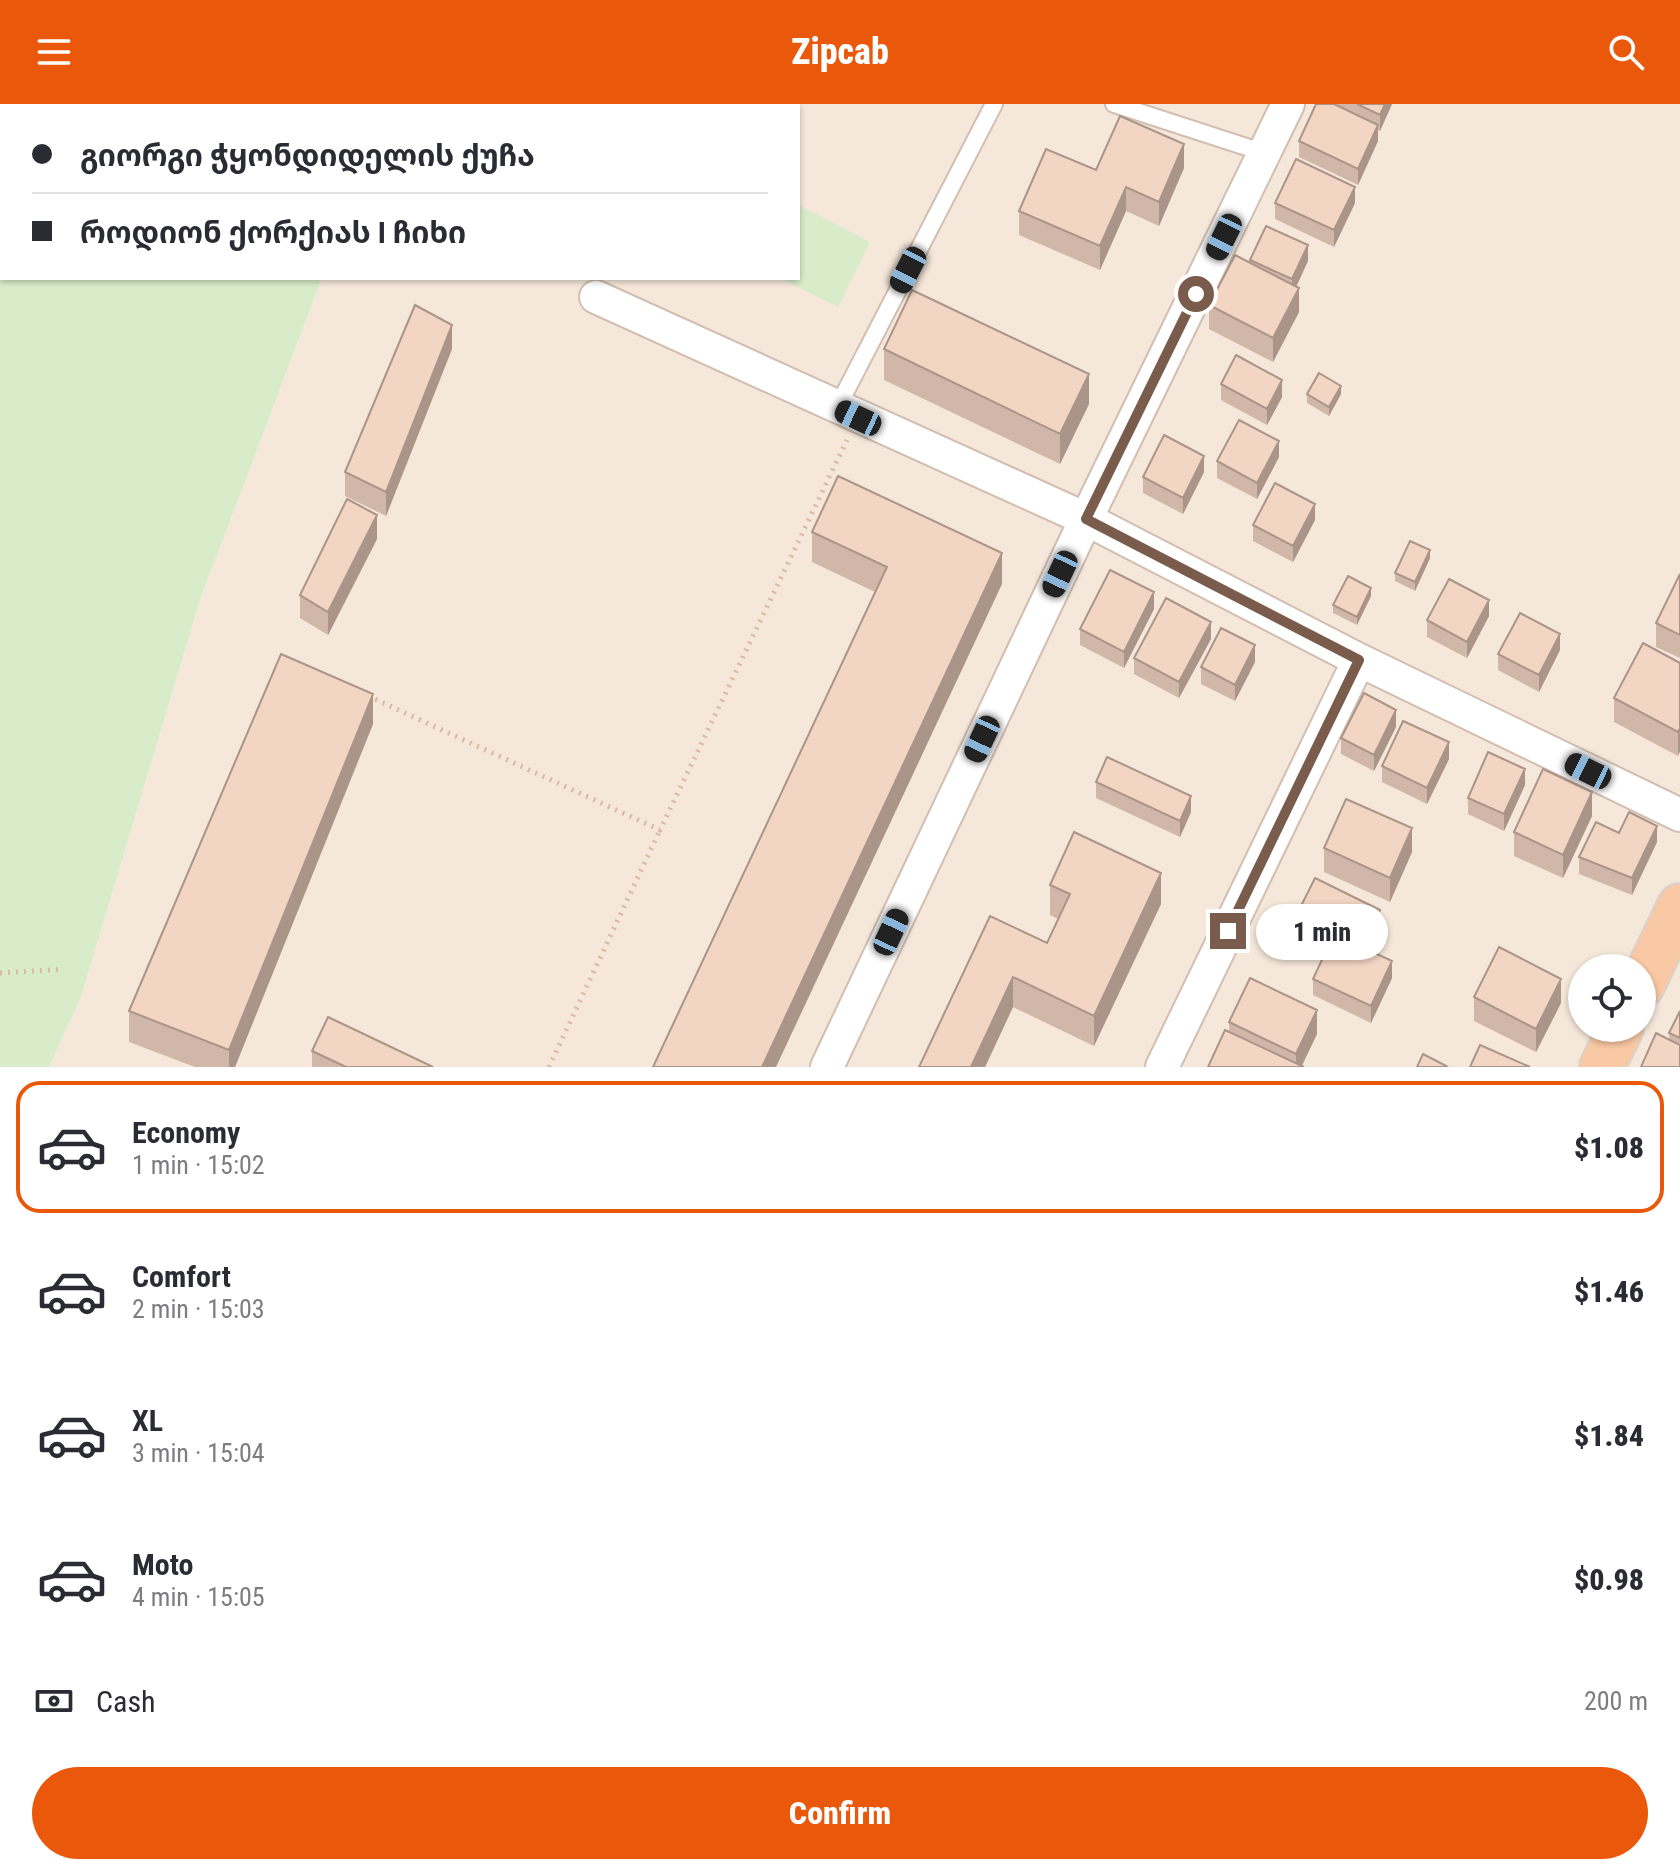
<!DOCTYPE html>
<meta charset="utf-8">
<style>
body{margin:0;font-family:"Roboto Condensed","Noto Sans Georgian",sans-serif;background:#f7f7f7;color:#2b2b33;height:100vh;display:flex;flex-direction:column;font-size:30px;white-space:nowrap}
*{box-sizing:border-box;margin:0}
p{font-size:26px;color:#7c7c81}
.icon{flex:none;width:44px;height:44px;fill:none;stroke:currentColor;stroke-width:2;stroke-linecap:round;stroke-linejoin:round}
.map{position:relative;height:963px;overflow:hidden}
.side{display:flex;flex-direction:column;background:#fff;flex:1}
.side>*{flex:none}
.guide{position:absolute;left:0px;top:0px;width:800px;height:176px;box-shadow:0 2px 6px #0004;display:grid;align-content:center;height:176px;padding:0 32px;background:#fff}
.fabs{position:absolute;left:1568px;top:850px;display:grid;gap:16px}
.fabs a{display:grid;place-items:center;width:88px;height:88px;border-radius:50%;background:#fff;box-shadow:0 2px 6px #0004;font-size:40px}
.end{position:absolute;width:36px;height:36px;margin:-18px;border:10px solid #7a5c4d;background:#fff;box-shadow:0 0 0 4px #fff}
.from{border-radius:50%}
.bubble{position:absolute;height:56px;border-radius:28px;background:#fff;box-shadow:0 2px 6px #0004;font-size:26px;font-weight:800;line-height:56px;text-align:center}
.car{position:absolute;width:24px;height:48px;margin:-24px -12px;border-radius:10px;box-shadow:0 0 6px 2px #0007;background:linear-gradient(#222 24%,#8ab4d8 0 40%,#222 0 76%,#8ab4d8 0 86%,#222 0)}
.guide b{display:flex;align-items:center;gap:28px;height:76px;font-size:30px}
.guide b+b{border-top:2px solid #e1e1e2}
.guide i{width:20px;height:20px;background:#2b2b33}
ul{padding:14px 0 0;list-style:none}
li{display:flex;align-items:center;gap:24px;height:132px;margin:0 16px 12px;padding:0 16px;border:4px solid transparent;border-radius:24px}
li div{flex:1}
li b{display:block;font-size:30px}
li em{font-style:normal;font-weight:800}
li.on{border-color:#ea580c}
li>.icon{width:72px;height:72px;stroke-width:1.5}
.pay{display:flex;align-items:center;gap:20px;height:88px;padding:0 32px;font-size:30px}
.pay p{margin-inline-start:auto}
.action{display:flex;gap:16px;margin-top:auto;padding:16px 32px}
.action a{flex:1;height:92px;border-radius:48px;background:#ea580c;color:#fff;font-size:32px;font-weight:800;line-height:92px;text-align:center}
header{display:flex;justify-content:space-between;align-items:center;height:104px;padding:0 32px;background:#ea580c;color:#fff;font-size:36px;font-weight:800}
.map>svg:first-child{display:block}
</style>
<header><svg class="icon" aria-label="menu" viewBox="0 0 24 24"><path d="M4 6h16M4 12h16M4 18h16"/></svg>Zipcab<svg class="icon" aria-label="search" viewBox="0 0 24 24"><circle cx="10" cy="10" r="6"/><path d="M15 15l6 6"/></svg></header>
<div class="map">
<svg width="1680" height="963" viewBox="0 0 1680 963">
<rect width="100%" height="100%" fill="#fdf6ec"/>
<path fill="#f5e8da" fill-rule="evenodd" d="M388,0h1292v963h-1631l32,-70 119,-397 122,-322h476v-172zM1582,864h60v60h-60z"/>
<path fill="#d8ecc9" d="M0,0h388l-386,2v172h320l-122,322 -119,397 -32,70h-49z
M798,101l72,37 -32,65 -58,-29h18z"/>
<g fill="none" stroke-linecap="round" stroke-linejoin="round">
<defs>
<path id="service" d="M1114,0l151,49
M837,304l157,-304"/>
<path id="minor" d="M596,193l490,222 273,141 321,155
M827,963l259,-548 202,-415
M1162,963l197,-407"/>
<path id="trunk" d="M1642,881l38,-79
M1602,963l19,-39"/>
</defs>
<use href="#service" stroke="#d1beb0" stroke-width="20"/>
<use href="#minor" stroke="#d1beb0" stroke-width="36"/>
<use href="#trunk" stroke="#dad1cd" stroke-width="48"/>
<path stroke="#d9b8a5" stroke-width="5" stroke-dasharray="2 6" stroke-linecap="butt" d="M0,25h2
M368,592l292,134 187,-390
M0,869l64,-4
M549,963l111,-237"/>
<use href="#service" stroke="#fff" stroke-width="16"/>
<use href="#minor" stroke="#fff" stroke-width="32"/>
<use href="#trunk" stroke="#f9c8a4" stroke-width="44"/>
</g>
<path fill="#d1b7a8" d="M1316,0h76l-12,27 -2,-1v11l-20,44 -59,-28v-16z
M1184,64l-25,58 -33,-15 -26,59 -81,-35v-24l77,-41z
M1275,99h80l-21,44 -59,-28z
M1250,156l58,1 -12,25 3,26 -26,50 -64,-33v-24l41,-43z
M452,245l-66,167 -41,-20v-24z
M884,245l205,55 -29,60 -176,-84z
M1221,280l61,13 -15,28 -46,-25z
M1307,290h34l-12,22 -22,-13z
M1279,353l-22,42 -40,-21v-17z
M1204,368l-21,42 -40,-21v-16z
M1315,416l-22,42 -40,-21v-16z
M812,428l190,52 -127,8 -63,-30z
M377,435l-49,96 -28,-17v-23z
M1430,454l-15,33 -20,-10v-8z
M1680,470v84l-24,-11v-24z
M1371,492l-14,29 -24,-12v-8z
M1154,505l-30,59 -44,-23v-16z
M1489,512l-22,42 -40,-21v-17z
M1211,535l-32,59 -45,-24v-16z
M1560,546l-21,42 -41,-22v-16z
M1255,558l-20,39 -34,-17v-17z
M1680,559v88l-2,5 -64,-34v-24z
M373,620l-138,343h-40l-66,-25v-31z
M1396,623l-22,44 -33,-17v-16z
M1449,655l-22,45 -45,-22v-16z
M1096,678l95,30 -11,25 -84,-39z
M1525,681l-21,46 -36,-17v-16z
M1592,712l-29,62 -49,-22v-24z
M1619,729l38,9 -25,53 -53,-21v-17z
M1324,744l88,4 -22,50 -66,-30z
M1050,781l111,19 -67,142 -81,-39 -28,60h-66l128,-124 11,-24 -8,-4z
M1299,806l81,16 -11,24 23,28 -21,45 -58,-28v-16l18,-37 -32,-15z
M1474,893l87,6 -25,49 -62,-31z
M1680,907v56l-11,-27v-7z
M1229,918l88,12 -15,32 -73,-35z
M312,947l121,16h-121z"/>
<path fill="#aa9588" d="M1385,0h7l-12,27v-16z
M1378,21v16l-20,44v-16z
M1184,40v24l-25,58v-24z
M1126,83v24l-26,59v-24z
M1355,83v16l-21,44v-17z
M1308,141v16l-16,35v-17z
M1299,184v24l-26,50v-24z
M452,221v24l-66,167v-24z
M1089,270v30l-29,60v-30z
M1282,276v17l-15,28v-16z
M1341,282v8l-12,22v-9z
M1279,337v16l-22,42v-16z
M1204,352v16l-21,42v-16z
M1315,400v16l-22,42v-16z
M377,411v24l-49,96v-23z
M1430,446v8l-15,33v-9z
M1002,449v31l-226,483h-14z
M1371,484v8l-14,29v-8z
M1154,488v17l-30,59v-16z
M1489,496v16l-22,42v-16z
M1211,518v17l-32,59v-16z
M1560,530v16l-21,42v-17z
M1255,541v17l-20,39v-16z
M373,590v30l-138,343h-6v-17z
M1396,606v17l-22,44v-16z
M1680,624v23l-2,5v-24z
M1449,638v17l-22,45v-16z
M1525,665v16l-21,46v-17z
M1592,688v24l-29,62v-23z
M1191,692v16l-11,25v-16z
M1657,722v16l-25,53v-17z
M1412,724v24l-22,50v-24z
M1161,769v31l-67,142v-30z
M1380,806v16l-15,33v-17z
M1392,857v17l-21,45v-17z
M1013,873v30l-28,60h-14z
M1561,875v24l-25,49v-23z
M1317,906v24l-16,33h-5v-13z"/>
<path fill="#f3d5c3" stroke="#aa9588" stroke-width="2" d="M1316,0h18l44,21 -20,44 -59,-28z
M1357,0h28l-5,11z
M1120,12l64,28 -25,58 -33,-15 -26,59 -81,-35 27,-62 50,21z
M1296,55l59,28 -21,43 -59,-27z
M1266,122l42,19 -16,34 -42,-19z
M1235,151l64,33 -26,50 -64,-33z
M912,186l177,84 -29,60 -176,-85z
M415,201l37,20 -66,167 -41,-20z
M1236,251l46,25 -15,29 -46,-25z
M1319,269l22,13 -12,21 -22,-13z
M1239,316l40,21 -22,42 -40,-22z
M1164,331l40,21 -21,42 -40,-21z
M838,372l164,77 -240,514h-109l234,-500 -75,-35z
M1275,379l40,21 -22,42 -40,-21z
M347,395l30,16 -49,97 -28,-17z
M1410,437l20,9 -15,32 -20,-9z
M1110,466l44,22 -30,60 -44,-23z
M1680,470v61l-24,-12z
M1348,472l23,12 -14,29 -24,-12z
M1449,475l40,21 -22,42 -40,-22z
M1166,494l45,24 -32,60 -45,-24z
M1520,509l40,21 -21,41 -41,-21z
M1221,524l34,17 -20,40 -34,-18z
M1643,539l37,20v65l-2,4 -64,-34z
M281,550l92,40 -144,356 -100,-39z
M1364,589l32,17 -22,45 -33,-17z
M1403,617l46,21 -22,46 -45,-22z
M1488,648l37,17 -21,45 -36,-16z
M1107,653l84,39 -11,25 -84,-39z
M1543,665l49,23 -29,63 -49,-23z
M1346,695l66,29 -22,50 -66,-30z
M1629,708l28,14 -25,52 -53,-21 17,-35 23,11z
M1074,728l87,41 -67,143 -81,-39 -42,90h-52l71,-151 57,27 23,-49 -20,-9z
M1315,774l65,32 -15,32 -66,-32z
M1334,830l58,27 -21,45 -58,-27z
M1499,843l62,32 -25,50 -62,-32z
M1250,874l67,32 -21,44 -67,-32z
M1680,907v27l-11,-5z
M328,913l105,50h-87l-34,-16z
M1225,926l79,37h-96z
M1656,929l24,12v22h-39z
M1480,941l50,22h-60z
M1423,950l25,13h-31z"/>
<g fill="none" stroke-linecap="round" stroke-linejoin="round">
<path stroke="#7a5c4d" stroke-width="10" d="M1196,190l-110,225 273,141 -131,271"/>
</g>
</svg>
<div class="fabs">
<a><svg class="icon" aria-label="locate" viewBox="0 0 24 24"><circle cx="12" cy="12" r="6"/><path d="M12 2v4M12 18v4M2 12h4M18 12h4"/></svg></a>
</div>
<i class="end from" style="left:1196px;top:190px"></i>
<i class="end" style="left:1228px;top:827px"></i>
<div class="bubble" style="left:1256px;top:800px;width:132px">1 min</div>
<i class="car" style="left:1224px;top:133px;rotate:206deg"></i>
<i class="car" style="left:908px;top:166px;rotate:207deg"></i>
<i class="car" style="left:858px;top:314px;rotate:295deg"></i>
<i class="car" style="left:1060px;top:470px;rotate:205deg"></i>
<i class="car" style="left:982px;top:635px;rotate:205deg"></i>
<i class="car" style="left:1588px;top:667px;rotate:296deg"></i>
<i class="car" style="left:891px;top:828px;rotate:25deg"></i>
<div class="guide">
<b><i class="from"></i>გიორგი ჭყონდიდელის ქუჩა</b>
<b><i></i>როდიონ ქორქიას I ჩიხი</b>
</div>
</div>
<section class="side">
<ul>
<li class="on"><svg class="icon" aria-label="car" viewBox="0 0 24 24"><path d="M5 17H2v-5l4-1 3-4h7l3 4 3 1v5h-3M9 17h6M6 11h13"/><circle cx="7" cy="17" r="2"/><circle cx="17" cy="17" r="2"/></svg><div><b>Economy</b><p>1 min · 15:02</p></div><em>$1.08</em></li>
<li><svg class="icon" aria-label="car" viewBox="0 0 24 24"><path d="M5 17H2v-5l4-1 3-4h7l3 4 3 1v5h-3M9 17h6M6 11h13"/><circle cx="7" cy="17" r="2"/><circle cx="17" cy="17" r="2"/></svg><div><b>Comfort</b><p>2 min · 15:03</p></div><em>$1.46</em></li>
<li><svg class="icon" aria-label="car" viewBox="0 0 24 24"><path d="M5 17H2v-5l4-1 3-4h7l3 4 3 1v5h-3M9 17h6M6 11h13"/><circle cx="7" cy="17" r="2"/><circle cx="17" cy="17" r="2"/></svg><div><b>XL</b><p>3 min · 15:04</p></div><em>$1.84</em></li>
<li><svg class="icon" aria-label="car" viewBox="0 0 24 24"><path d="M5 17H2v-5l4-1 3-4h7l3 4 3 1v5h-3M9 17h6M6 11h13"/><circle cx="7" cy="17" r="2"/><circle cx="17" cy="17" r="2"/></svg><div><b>Moto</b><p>4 min · 15:05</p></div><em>$0.98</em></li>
</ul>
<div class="pay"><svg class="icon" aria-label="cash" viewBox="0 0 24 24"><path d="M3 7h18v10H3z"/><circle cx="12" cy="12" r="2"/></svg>Cash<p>200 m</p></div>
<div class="action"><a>Confirm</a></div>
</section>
